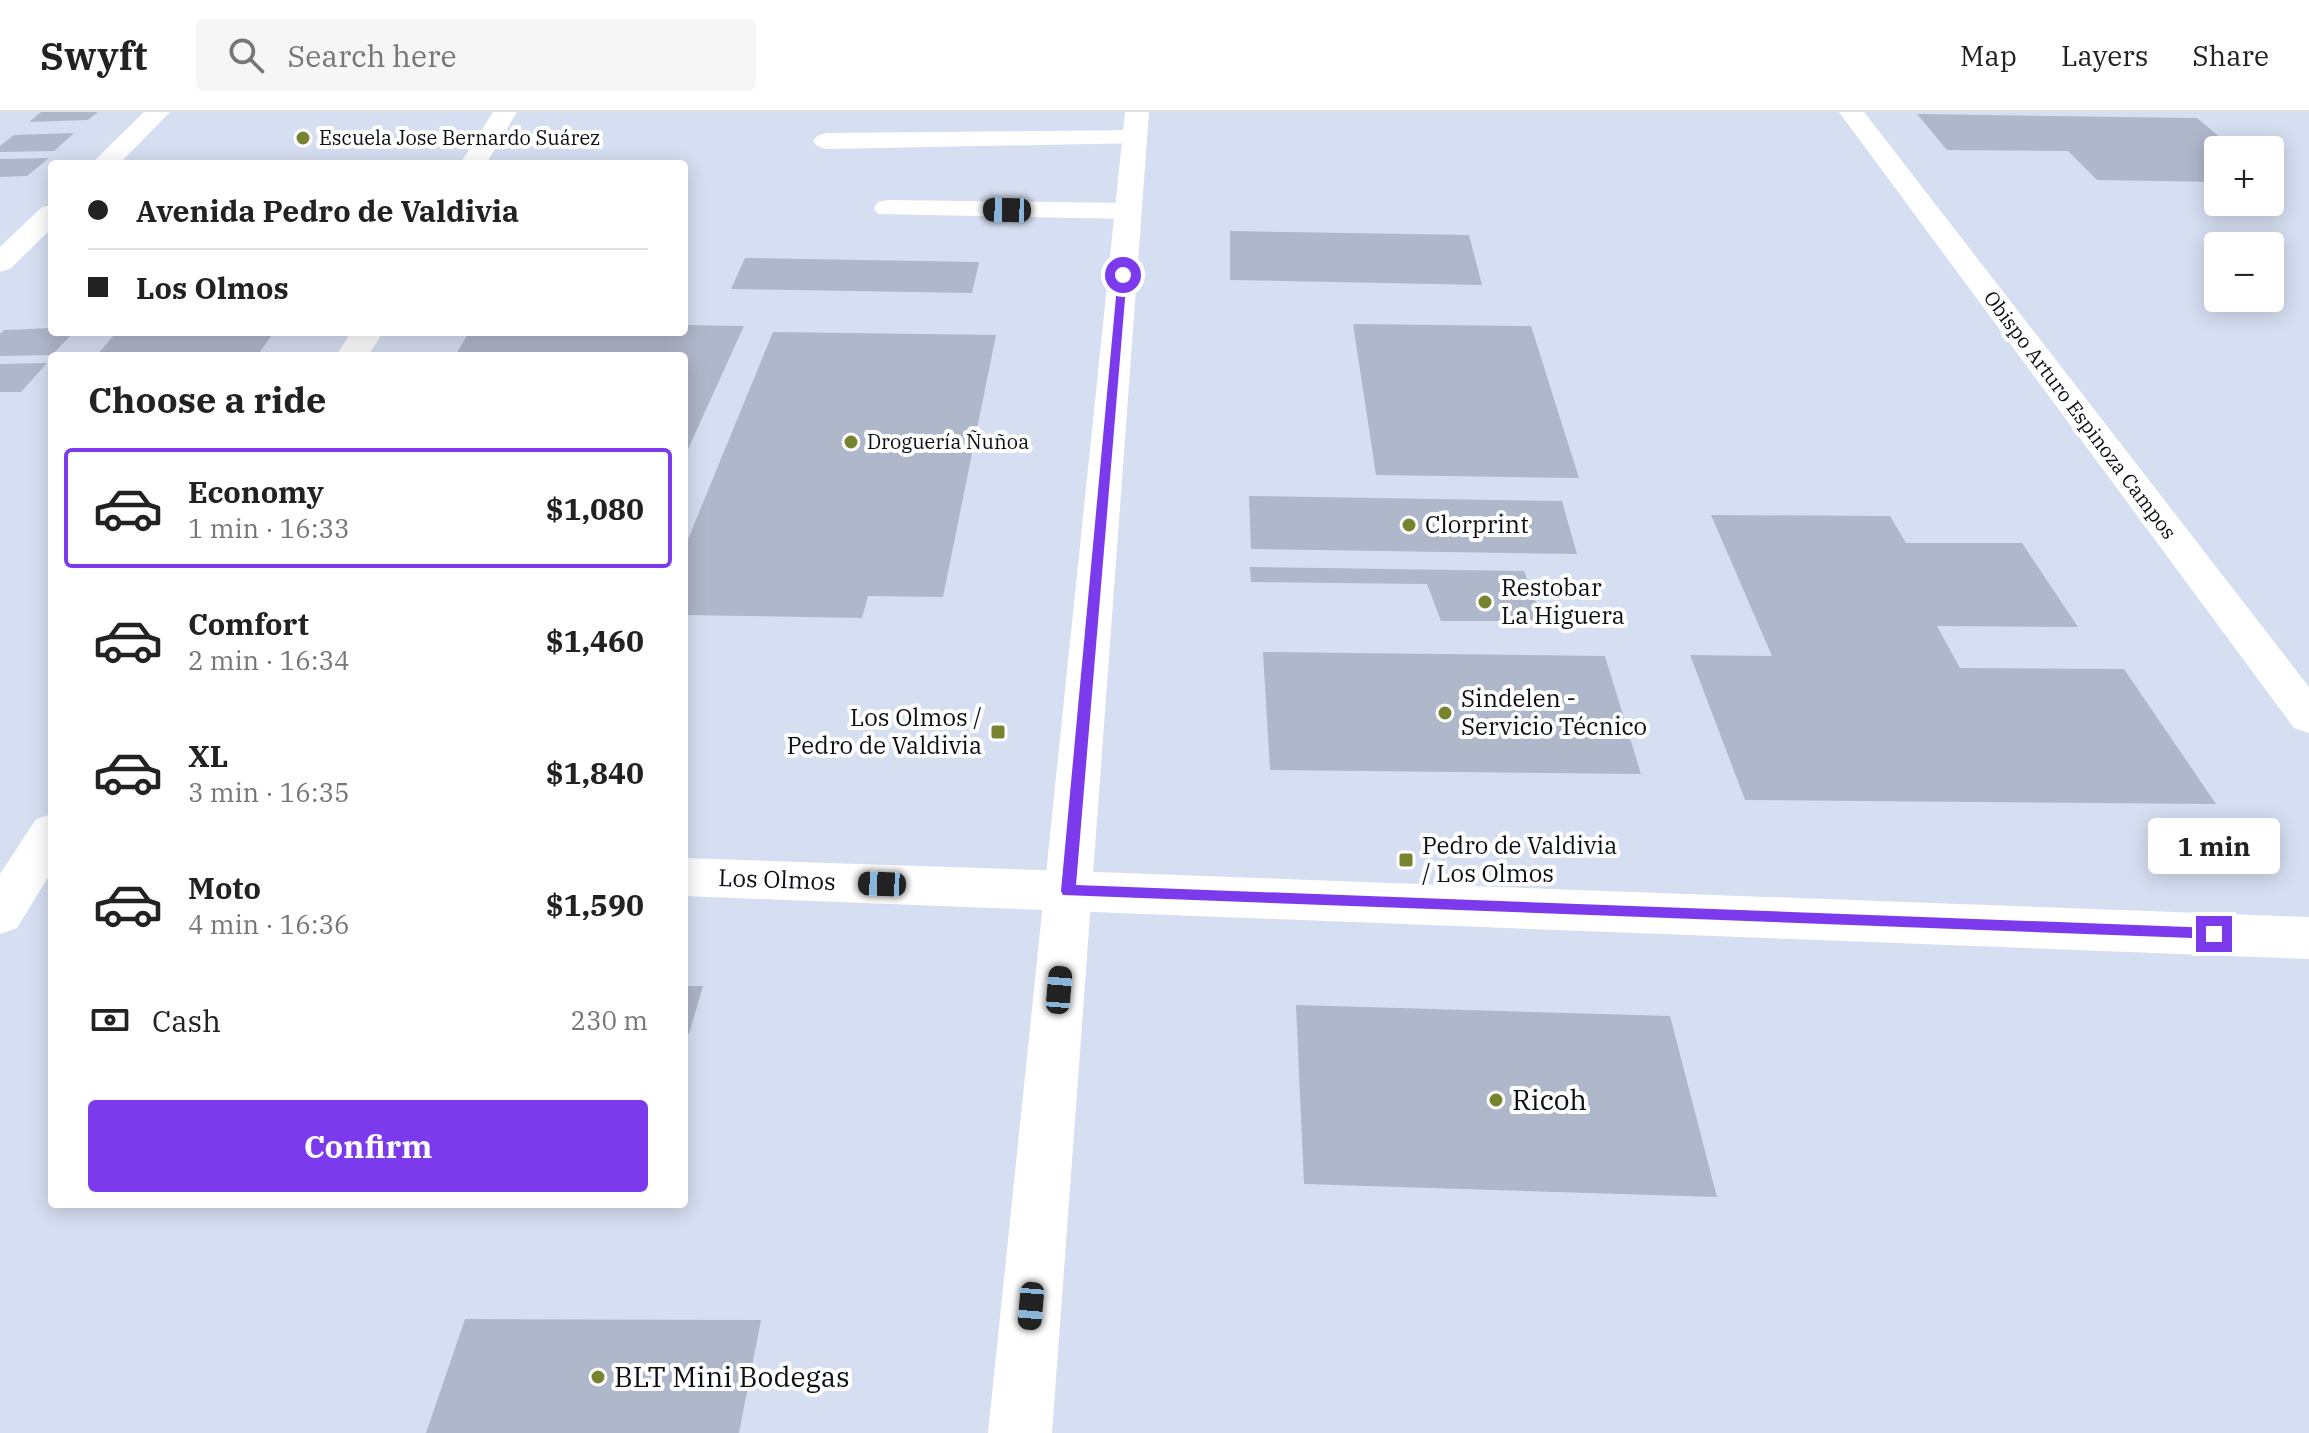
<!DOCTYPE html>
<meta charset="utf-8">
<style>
body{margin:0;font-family:"IBM Plex Serif",serif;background:#f6f6f6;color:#222;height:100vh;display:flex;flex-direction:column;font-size:30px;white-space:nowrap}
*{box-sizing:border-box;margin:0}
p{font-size:26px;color:#767676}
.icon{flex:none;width:44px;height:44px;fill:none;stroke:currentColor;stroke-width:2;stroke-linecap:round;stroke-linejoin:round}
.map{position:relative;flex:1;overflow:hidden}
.details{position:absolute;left:48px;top:240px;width:640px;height:856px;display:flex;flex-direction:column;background:#fff;border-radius:8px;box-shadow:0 4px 20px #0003}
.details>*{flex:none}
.hud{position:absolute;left:48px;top:48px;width:640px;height:176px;border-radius:8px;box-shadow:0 4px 20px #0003;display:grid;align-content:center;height:176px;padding:0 40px;background:#fff}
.fabs{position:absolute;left:2204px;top:24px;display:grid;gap:16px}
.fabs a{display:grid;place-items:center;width:80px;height:80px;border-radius:8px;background:#fff;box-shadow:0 4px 20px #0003;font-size:40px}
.end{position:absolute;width:36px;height:36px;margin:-18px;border:10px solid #7c3aed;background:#fff;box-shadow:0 0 0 4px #fff}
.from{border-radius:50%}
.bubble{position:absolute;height:56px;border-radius:8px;background:#fff;box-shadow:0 4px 20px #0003;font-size:26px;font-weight:700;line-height:56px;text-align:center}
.car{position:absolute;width:24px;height:48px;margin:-24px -12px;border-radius:10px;box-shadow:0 0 6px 2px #0007;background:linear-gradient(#222 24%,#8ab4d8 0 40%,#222 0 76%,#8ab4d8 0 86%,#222 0)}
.hud b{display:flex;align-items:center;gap:28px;height:76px;font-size:30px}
.hud b+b{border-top:2px solid #e0e0e0}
.hud i{width:20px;height:20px;background:#222}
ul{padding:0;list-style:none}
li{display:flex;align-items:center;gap:24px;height:120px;margin:0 16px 12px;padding:0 24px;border:4px solid transparent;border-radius:8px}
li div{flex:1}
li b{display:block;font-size:30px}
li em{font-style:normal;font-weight:700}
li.selected{border-color:#7c3aed}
li>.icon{width:72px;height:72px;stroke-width:1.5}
h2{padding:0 40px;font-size:36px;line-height:96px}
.pay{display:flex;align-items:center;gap:20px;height:88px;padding:0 40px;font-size:30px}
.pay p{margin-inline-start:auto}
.cta{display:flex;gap:16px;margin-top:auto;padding:16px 40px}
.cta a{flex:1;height:92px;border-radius:8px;background:#7c3aed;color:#fff;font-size:32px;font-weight:700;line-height:92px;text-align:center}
header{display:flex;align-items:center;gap:48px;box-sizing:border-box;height:112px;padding:0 40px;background:#fff;border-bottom:2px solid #e0e0e0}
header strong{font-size:38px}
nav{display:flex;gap:44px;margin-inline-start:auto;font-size:28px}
.search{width:560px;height:72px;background:#f6f6f6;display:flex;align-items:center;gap:20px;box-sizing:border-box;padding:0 28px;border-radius:8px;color:#767676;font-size:30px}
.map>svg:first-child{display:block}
</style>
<header>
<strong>Swyft</strong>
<div class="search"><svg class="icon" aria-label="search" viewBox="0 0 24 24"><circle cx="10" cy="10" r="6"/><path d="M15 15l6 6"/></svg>Search here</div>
<nav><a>Map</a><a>Layers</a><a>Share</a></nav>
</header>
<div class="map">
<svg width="2309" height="1321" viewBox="0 0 2309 1321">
<rect width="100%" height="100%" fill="#d6dff2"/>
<path fill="#afb7ca" d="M41,0h57l-10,8 -59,2z
M1917,2l280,4 38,32h-17v32l-121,-2 -29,-29 -121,-1z
M74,21l-20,18 -54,1v-6l14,-11z
M49,46l-22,18 -27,1v-18z
M1230,119l239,4 13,50 -252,-5z
M745,146l234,4 -7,31 -241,-4z
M1353,212l178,2 48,152 -203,-3z
M684,213l60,1 -60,132v-102h-229l14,-24h215z
M52,216v4h22l-22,23 -52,1v-22l4,-4z
M117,220h157l-17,24h-161z
M773,220l223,3 -53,262 -75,-1 -6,22 -178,-3v-66z
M47,251l-26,29h-21v-28z
M1249,384l313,5 15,53 -326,-5z
M1711,403l179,1 16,27h116l56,84 -141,-1 23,42 164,1 92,135 -471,-4 -55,-145 82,1z
M1250,455l274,4 19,50h-102l-14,-37 -176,-2z
M1263,540l342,4 36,118 -371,-4z
M684,874h19l-14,48 -5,-1z
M1296,893l374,11 47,181 -413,-13z
M465,1207l296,1 -22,113h-313z"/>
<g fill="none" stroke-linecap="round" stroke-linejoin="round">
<path fill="#fff" fill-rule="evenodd" d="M144,0h26l-51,52h-28z
M493,0h24l-31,52h-26z
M1839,0h25l445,575v46l-15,-5z
M1134,18l9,3 4,5 -4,5 -317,6 -9,-3 -4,-5 4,-5 9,-3z
M888,88l240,3 10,2 4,6 -4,6 -10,2 -250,-5 -4,-6 4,-6z
M52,93v23l-42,41 -10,3v-25l42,-40z
M351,220h32l-15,24h-32z
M52,702v57l-35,57 -17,6v-60l36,-55z
M684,746l384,13 17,6 7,14 -7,14 -17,6 -384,-15z"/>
<path fill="#fff" fill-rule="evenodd" d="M1068,759l1241,46v42l-1241,-48 -17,-6 -7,-14 7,-14z"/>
<path fill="#fff" fill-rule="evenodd" d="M1125,0h24l-97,1321h-64z"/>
</g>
<path fill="#7c3aed" d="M1123,160l4,3 -51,610 1138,43 7,6 -2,5 -1156,-44 -2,-4 57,-616z"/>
<g fill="#77832f" stroke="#fff" stroke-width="3">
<circle cx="303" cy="26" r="8"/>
<circle cx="851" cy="330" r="8"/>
<circle cx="1409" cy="413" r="8"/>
<circle cx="1485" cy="490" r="8"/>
<circle cx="1445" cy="601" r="8"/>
<rect x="990" y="612" width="16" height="16" rx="4"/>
<rect x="1398" y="740" width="16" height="16" rx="4"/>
<circle cx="1496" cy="988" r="8"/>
<circle cx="598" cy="1265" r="8"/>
</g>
<g text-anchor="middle" stroke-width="8" stroke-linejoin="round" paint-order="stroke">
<g font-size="20" fill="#0c0f15" stroke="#fff" text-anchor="start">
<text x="319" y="33">Escuela Jose Bernardo Suárez</text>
<text x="867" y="337">Droguería Ñuñoa</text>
</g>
<g font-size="20" fill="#0c0f15" stroke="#fff">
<text transform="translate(2080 303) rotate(53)" y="7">Obispo Arturo Espinoza Campos</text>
</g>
<g font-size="24" fill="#0c0f15" stroke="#fff" text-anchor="start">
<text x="1425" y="421">Clorprint</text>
<text x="1501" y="484">Restobar<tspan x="1501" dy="28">La Higuera</tspan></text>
<text x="1461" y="595">Sindelen -<tspan x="1461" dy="28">Servicio Técnico</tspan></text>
<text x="982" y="614" text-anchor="end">Los Olmos /<tspan x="982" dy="28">Pedro de Valdivia</tspan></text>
<text x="1422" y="742">Pedro de Valdivia<tspan x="1422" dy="28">/ Los Olmos</tspan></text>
</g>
<g font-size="24" fill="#0c0f15" stroke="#fff">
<text transform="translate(777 768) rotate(2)" y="8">Los Olmos</text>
</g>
<g font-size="28" fill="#0c0f15" stroke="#fff" text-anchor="start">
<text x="1512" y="998">Ricoh</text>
<text x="614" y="1275">BLT Mini Bodegas</text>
</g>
</g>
</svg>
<div class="fabs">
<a>+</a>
<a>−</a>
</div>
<i class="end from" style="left:1123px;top:163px"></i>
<i class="end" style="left:2214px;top:822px"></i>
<div class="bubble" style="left:2148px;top:706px;width:132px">1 min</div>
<i class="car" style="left:1007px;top:98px;rotate:271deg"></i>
<i class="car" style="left:882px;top:772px;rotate:272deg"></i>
<i class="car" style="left:1059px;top:878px;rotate:5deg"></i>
<i class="car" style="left:1031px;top:1194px;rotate:185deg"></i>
<div class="hud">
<b><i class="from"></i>Avenida Pedro de Valdivia</b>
<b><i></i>Los Olmos</b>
</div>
<section class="details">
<h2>Choose a ride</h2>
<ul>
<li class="selected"><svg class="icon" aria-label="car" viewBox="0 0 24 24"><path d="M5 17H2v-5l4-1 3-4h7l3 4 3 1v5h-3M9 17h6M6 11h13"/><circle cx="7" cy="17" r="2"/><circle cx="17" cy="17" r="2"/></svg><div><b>Economy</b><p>1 min · 16:33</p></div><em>$1,080</em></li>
<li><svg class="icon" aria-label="car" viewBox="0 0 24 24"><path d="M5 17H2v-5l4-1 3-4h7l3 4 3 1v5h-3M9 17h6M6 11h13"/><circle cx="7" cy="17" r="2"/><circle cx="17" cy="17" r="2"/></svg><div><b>Comfort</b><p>2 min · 16:34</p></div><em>$1,460</em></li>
<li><svg class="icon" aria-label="car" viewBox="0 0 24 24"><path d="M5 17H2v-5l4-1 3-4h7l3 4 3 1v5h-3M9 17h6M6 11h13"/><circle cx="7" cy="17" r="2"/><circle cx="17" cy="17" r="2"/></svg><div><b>XL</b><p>3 min · 16:35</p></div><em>$1,840</em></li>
<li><svg class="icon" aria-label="car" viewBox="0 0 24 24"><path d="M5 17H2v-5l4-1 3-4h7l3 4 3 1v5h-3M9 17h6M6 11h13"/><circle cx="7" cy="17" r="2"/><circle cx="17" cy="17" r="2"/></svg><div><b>Moto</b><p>4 min · 16:36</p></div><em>$1,590</em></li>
</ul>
<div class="pay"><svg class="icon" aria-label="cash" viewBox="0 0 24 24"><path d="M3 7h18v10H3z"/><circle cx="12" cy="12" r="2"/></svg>Cash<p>230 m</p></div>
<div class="cta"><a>Confirm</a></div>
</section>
</div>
